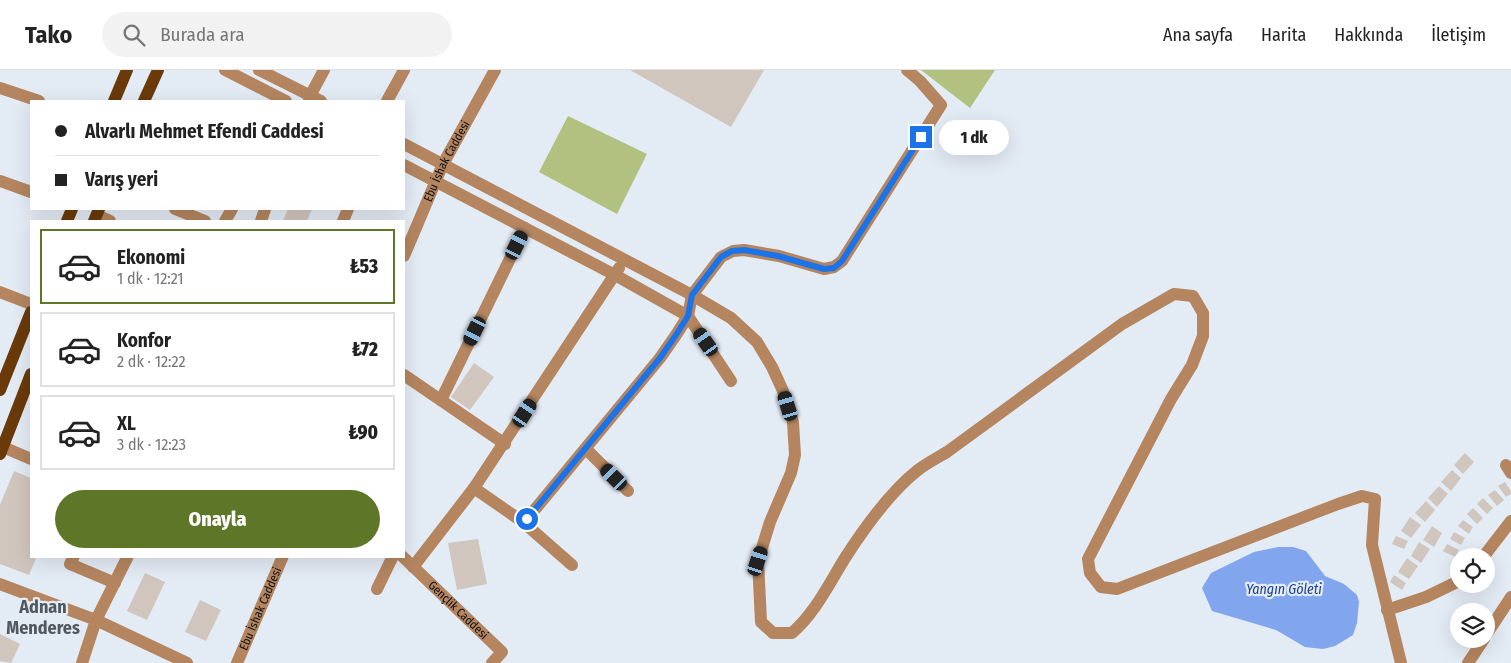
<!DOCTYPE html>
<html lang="tr">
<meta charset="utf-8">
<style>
body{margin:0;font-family:"Fira Sans Condensed",sans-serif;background:#f2f2f2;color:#222;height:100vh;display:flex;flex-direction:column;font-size:19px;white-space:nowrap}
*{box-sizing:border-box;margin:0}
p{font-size:16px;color:#767676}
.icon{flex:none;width:28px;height:28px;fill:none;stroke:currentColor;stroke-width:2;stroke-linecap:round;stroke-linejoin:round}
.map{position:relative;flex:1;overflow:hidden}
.drawer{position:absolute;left:30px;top:150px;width:375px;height:338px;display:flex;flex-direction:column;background:#fff;border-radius:0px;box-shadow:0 5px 20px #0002}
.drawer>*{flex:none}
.banner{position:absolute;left:30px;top:30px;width:375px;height:110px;border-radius:0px;box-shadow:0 5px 20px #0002;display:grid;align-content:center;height:110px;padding:0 25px;background:#fff}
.fabs{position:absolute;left:1450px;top:478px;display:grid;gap:10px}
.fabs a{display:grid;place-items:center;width:45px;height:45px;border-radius:50%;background:#fff;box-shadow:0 5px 20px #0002;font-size:25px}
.end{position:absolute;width:22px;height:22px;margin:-11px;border:6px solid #1a73e8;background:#fff;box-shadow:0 0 0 2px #fff}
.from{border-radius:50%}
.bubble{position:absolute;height:35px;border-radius:18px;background:#fff;box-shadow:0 5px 20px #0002;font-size:16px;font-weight:800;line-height:35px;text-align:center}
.car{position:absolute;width:15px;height:30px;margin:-15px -8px;border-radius:6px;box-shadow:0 0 4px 1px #0007;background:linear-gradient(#222 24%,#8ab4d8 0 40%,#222 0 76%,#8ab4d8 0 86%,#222 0)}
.banner b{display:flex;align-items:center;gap:18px;height:48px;font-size:19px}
.banner b+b{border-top:1px solid #e0e0e0}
.banner i{width:12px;height:12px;background:#222}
ul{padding:9px 0 0;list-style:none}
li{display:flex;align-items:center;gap:15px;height:75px;margin:0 10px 8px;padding:0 15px;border:2px solid #e0e0e0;border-radius:0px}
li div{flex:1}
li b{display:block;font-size:19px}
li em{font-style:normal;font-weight:800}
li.selected{border-color:#5e7628}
li>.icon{width:45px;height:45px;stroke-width:1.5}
.button{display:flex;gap:10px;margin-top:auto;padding:10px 25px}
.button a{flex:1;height:58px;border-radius:30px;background:#5e7628;color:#fff;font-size:20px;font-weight:800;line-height:58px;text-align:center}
header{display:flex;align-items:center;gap:30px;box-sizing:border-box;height:70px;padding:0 25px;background:#fff;border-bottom:1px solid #e0e0e0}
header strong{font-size:24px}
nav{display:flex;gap:28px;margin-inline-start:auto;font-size:18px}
.search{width:350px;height:45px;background:#f2f2f2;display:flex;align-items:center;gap:12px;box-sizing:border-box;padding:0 18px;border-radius:28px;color:#767676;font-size:19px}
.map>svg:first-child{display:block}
</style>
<header>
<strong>Tako</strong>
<div class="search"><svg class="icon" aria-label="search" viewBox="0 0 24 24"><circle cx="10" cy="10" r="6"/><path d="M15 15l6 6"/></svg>Burada ara</div>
<nav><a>Ana sayfa</a><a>Harita</a><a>Hakkında</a><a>İletişim</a></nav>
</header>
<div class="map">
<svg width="1511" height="593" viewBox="0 0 1511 593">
<rect width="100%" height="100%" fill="#e3ebf5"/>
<path fill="#b2c080" d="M921,0h74l-25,38z
M568,46l79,38 -30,60 -78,-42z"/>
<path fill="#81a6ee" d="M1278,477h15l13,4 19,25 19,8 13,11 2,7 -2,21 -4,12 -18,11 -12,3 -18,-2 -29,-17 -64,-19 -10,-23 9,-15 43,-21z"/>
<path fill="#d0c6be" d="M630,0h134l-33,57z
M288,139h24l-5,12h-24z
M474,293l20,14 -24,33 -19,-13z
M1465,383l9,9 -11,12 -9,-9z
M1452,400l9,8 -10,13 -10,-9z
M14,401l17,7v78h6l-8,19 -29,-11v-59z
M1505,412l6,9v3l-5,3 -8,-11z
M1439,416l9,8 -11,13 -9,-9z
M1495,420l9,10 -7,6 -9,-11z
M1483,428l10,10 -6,6 -10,-10z
M1426,431l9,9 -10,12 -10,-9z
M1473,438l10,10 -6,6 -10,-10z
M1410,447l11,8 -10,13 -10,-7z
M1463,450l10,7 -4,7 -11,-8z
M1432,456l10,7 -8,14 -11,-7z
M1454,462l11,6 -4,7 -11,-6z
M1396,466l12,5 -4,8 -12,-5z
M478,469l9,45 -30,6 -9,-47z
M1419,472l11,7 -9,14 -10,-7z
M1447,474l12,6 -4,7 -12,-6z
M1407,488l11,8 -9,13 -11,-7z
M145,503l20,9 -18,38 -20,-9z
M1394,505l12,8 -4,7 -12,-8z
M200,530l21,10 -15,31 -21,-9z
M0,564l20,10 -9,19 -11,-2z"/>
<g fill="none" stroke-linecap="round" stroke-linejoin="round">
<g stroke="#b4855f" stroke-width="12">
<path d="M225,0l61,31"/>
<path d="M259,0l62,31"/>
<path d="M0,18l39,13"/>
<path d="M309,31l1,-5 14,-26"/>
<path d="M387,31l17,-31"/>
<path d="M404,74l288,151 39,23 26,24 15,25 11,24 10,31 2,33 -4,18 -21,49 -12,39 3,61 12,11h19c23,-20 37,-49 53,-75 18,-28 46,-67 73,-88 9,-7 19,-12 29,-18l175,-128 52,-30 19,2 10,17v23l-11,29 -21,34 -83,160 2,14 11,14 16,2 221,-85 24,-8 13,3 -3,46 29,118"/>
<path d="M404,95l211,110 73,41 43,65"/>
<path d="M0,111l31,11"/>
<path d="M175,139l30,12"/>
<path d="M97,145l13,6"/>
<path d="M225,151l7,-12"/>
<path d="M261,151l4,-12"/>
<path d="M343,151l5,-12"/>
<path id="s1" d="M404,186l39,-92 52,-94"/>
<path d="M0,222l31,12"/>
<path d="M404,305l101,69"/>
<path d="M441,330l84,-172"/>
<path d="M3,377l28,12"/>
<path d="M586,379l42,42"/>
<path d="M1506,395l5,8"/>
<path d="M474,418l145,-220"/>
<path d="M523,452l49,43"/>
<path d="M74,486l-4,8 45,19"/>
<path id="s2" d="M402,486l100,96 -10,11"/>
<path d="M1484,486l27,-35"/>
<path d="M413,497l61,-79 49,34 4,-3 133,-161 16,-23 12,-19 4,-21 29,-38 12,-6 11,-1 35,6 45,13 10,-2 8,-6 99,-156 -21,-24 -13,-11"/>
<path d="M0,514l96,36 91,43"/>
<path d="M377,519l16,-33"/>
<path d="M1387,540l39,-13 33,-16"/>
<path d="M1486,565l25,-38"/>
<path d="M82,593l14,-43 32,-64"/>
<path id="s3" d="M237,593l46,-107"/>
<path d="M1468,593l16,-24"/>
</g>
<path stroke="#6a3a0a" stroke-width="12" d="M114,31l13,-31
M144,31l14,-31
M67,151l5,-12
M94,151l5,-12
M0,320l31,-78
M0,384l31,-80"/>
</g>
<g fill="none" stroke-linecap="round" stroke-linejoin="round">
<path stroke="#1a73e8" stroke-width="6" d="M527,449l133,-161 16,-23 12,-19 4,-21 29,-38 11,-6 12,-1 34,6 46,13 10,-1 8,-7 79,-124"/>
</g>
<g text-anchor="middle" stroke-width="4.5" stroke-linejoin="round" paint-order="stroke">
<g font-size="12" fill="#0c0e12" stroke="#e3ebf5">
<text dy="4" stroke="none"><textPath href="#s1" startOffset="104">Ebu İshak Caddesi</textPath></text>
<text dy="4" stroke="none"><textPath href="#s3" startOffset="59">Ebu İshak Caddesi</textPath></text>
<text dy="4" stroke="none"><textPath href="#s2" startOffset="78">Gençlik Caddesi</textPath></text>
</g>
<g font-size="14" font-style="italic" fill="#1a3e91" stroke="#e3ebf5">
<text x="1284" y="524">Yangın Göleti</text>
</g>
<g font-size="18" font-weight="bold" fill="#515860" stroke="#e3ebf5">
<text x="43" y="543">Adnan<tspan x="43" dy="21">Menderes</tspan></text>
</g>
</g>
</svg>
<div class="fabs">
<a><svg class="icon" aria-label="locate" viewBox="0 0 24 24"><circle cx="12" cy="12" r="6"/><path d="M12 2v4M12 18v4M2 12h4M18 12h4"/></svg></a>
<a><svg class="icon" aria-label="layers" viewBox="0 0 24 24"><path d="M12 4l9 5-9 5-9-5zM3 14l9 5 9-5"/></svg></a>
</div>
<i class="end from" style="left:527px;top:449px"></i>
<i class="end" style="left:921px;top:67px"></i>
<div class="bubble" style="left:939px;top:50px;width:70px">1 dk</div>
<i class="car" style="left:517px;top:175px;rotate:26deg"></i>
<i class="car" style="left:475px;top:261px;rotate:206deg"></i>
<i class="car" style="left:706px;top:272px;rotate:325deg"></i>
<i class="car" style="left:788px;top:336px;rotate:343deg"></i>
<i class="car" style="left:525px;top:343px;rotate:33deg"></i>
<i class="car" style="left:614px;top:407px;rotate:315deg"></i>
<i class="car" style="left:758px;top:491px;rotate:18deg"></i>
<div class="banner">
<b><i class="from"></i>Alvarlı Mehmet Efendi Caddesi</b>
<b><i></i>Varış yeri</b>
</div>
<section class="drawer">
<ul>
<li class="selected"><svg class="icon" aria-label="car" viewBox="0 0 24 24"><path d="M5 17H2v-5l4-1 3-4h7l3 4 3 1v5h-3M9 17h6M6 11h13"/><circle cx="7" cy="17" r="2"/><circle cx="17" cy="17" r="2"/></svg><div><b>Ekonomi</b><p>1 dk · 12:21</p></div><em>₺53</em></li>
<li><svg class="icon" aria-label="car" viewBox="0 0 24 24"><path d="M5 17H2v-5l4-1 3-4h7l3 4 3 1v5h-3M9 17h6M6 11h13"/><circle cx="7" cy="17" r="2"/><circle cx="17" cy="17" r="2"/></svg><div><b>Konfor</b><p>2 dk · 12:22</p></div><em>₺72</em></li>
<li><svg class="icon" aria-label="car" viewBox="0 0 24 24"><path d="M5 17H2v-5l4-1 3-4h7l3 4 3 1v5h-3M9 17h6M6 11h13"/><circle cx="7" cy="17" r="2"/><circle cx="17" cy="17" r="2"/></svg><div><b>XL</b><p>3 dk · 12:23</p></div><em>₺90</em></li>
</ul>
<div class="button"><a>Onayla</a></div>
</section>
</div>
